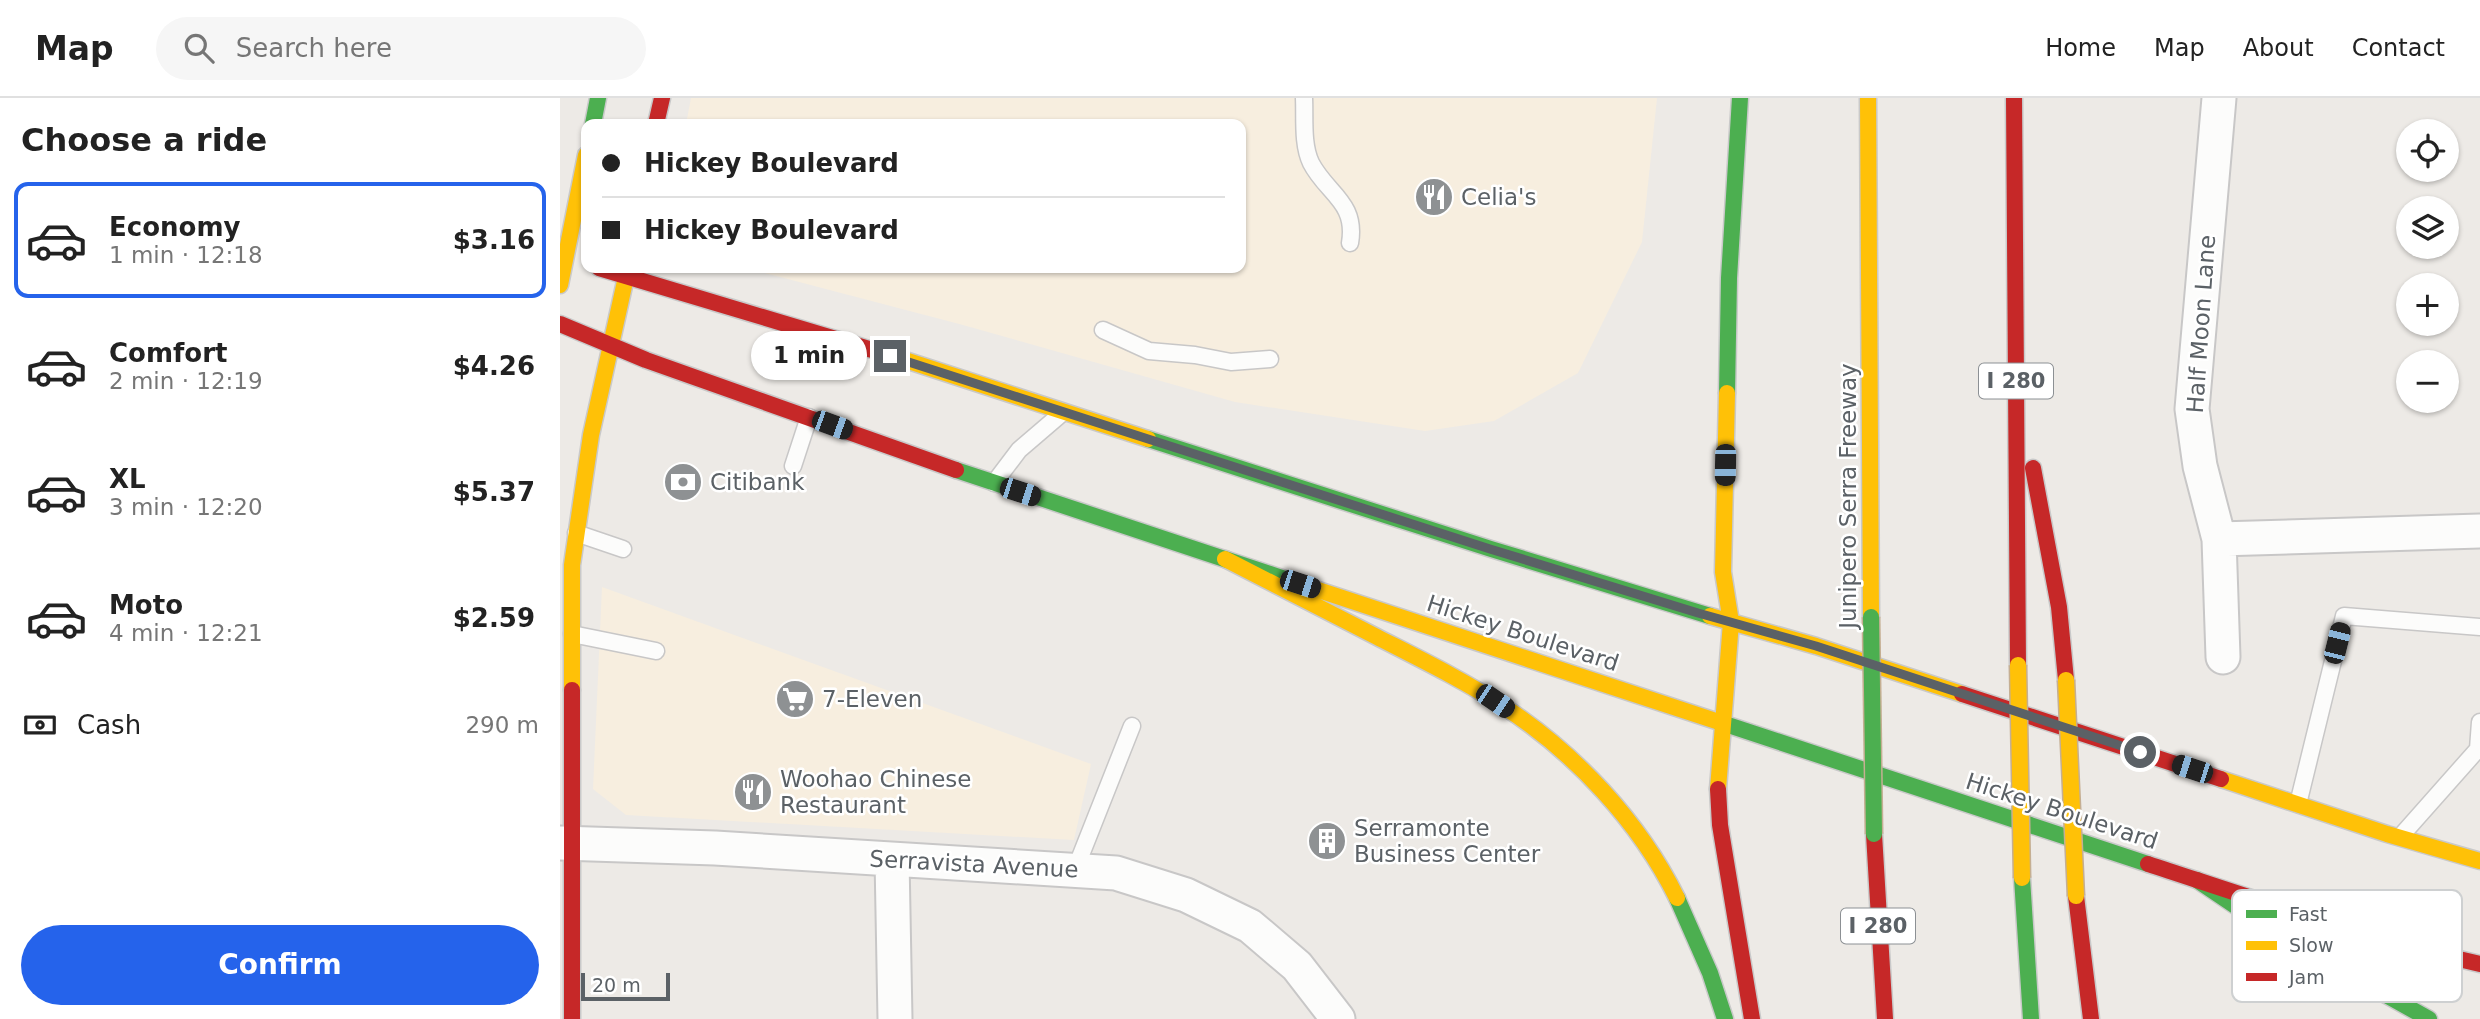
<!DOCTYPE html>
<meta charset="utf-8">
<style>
body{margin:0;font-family:"DejaVu Sans",sans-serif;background:#f6f6f6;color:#222;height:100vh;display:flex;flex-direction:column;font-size:26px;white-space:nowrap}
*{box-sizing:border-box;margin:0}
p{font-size:23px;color:#767676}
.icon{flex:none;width:38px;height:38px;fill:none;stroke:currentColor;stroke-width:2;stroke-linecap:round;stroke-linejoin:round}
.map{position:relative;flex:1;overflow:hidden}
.panel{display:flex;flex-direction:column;background:#fff;width:560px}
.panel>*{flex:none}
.top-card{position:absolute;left:21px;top:21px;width:665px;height:154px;border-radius:14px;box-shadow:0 2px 5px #0004;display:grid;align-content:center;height:154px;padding:0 21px;background:#fff}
.tools{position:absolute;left:1836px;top:21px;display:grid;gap:14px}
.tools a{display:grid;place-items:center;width:63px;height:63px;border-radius:50%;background:#fff;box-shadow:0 2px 5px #0004;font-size:35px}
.scale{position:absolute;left:21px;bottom:18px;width:89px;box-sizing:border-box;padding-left:7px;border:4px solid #5b6166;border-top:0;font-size:19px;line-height:24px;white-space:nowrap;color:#5b6166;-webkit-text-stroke:5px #fff;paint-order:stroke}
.end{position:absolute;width:32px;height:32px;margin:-16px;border:9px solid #5b6166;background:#fff;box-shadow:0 0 0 4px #fff}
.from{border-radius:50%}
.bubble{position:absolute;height:49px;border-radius:24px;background:#fff;box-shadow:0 2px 5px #0004;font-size:23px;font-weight:800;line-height:49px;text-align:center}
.car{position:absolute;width:21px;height:42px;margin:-21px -10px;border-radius:9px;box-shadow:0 0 5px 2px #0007;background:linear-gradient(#222 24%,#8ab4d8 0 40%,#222 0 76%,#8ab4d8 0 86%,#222 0)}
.top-card b{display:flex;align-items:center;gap:24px;height:66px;font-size:26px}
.top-card b+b{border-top:2px solid #e0e0e0}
.top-card i{width:18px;height:18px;background:#222}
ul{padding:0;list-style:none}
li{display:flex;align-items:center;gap:21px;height:116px;margin:0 14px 10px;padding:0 7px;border:4px solid transparent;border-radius:14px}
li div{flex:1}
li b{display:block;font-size:26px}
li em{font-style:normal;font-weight:800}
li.active{border-color:#2563eb}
li>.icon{width:63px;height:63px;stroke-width:1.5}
h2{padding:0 21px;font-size:32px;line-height:84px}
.pay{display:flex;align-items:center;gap:18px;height:77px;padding:0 21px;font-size:26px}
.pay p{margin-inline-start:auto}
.primary-button{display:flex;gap:14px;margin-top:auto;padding:14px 21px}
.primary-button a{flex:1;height:80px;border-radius:42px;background:#2563eb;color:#fff;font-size:28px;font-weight:800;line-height:80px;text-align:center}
header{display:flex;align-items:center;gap:42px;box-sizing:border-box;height:98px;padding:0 35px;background:#fff;border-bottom:2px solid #e0e0e0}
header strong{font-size:33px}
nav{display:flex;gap:38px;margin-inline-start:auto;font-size:24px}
.search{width:490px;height:63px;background:#f6f6f6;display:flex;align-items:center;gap:18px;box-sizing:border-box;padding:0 24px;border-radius:38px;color:#767676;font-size:26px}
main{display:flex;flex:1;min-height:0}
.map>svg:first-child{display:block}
</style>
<header>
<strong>Map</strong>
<div class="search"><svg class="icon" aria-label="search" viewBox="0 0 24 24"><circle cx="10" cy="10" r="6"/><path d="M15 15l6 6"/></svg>Search here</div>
<nav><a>Home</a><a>Map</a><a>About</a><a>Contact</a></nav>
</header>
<main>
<section class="panel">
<h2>Choose a ride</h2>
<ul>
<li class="active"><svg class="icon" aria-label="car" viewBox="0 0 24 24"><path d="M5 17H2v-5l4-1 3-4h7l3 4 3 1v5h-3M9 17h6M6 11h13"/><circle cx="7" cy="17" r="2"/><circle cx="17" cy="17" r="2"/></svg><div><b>Economy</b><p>1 min · 12:18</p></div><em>$3.16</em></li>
<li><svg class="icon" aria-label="car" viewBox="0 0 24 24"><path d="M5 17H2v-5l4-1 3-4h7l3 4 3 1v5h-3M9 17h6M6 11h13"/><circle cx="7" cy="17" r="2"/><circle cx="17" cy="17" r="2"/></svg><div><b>Comfort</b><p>2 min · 12:19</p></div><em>$4.26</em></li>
<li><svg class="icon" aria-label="car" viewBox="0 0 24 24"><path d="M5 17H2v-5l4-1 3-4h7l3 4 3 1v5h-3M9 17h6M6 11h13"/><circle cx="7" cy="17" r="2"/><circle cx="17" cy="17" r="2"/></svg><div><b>XL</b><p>3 min · 12:20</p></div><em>$5.37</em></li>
<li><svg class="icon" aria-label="car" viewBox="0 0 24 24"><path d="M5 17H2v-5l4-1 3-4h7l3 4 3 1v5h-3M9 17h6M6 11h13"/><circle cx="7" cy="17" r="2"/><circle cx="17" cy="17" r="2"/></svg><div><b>Moto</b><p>4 min · 12:21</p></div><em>$2.59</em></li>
</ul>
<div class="pay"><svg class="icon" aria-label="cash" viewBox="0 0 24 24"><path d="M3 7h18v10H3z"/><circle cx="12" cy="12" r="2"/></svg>Cash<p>290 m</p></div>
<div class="primary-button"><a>Confirm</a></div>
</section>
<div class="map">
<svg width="1920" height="921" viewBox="0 0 1920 921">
<rect width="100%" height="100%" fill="#edeae6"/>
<path fill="#f7eedf" d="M131,0h966l-15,144 -64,131 -84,48 -69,10 -190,-29 -272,-77 -217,-57h495v-144h-555z
M42,489l489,177 -17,76 -448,-25 -33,-26z"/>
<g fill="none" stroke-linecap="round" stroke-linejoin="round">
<defs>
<path id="lane" d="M744,0c1,20 -2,46 7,65 16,31 46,39 39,80
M543,232l46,21 46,4 36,7 39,-3
M233,368l16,-49
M434,385l25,-33 42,-36
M16,435l47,16
M12,536l84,17
M1738,706l46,-188 136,11
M1840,739l78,-88 2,-27
M515,772l57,-144"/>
<path id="street" d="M1659,0l-27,311 8,57 19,73 261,-8
M1659,441l4,118
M0,745l155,5 401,25 70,22 64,31 47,40 41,53
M332,761l3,160"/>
<path id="fast" d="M33,26l5,-26
M1167,295l2,-115 11,-180
M588,341l343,110 219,67
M396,372l332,110
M1159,624l429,142
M1462,780l9,141
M1637,782l80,54 152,85
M1117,800l33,75 15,46"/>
<path id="slow" d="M1308,0l3,519
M0,187l26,-130
M339,260l249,81
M665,461c51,26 101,52 152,78 43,22 86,43 126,69 72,47 136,115 174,192
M728,482l431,142
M1150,518l106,30 146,48
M12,592v-125l19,-130 37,-167
M1661,681l166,55 93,27
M1158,691l13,-167 -8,-50 4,-179"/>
<path id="jam" d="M1454,0l4,567
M96,26l6,-26
M39,170l300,90
M0,226l86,36 310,110
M1473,370l26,139 7,73
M12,592v329
M1402,596l259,85
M1158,691l2,36 32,194
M1314,736l11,185
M1588,766c110,36 219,74 332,100
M1516,798l15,123"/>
</defs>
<use href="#lane" stroke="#c8c7c7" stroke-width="19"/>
<use href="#street" stroke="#c8c7c7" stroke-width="37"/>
<use href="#fast" stroke="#c9c9c9" stroke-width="19"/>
<use href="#slow" stroke="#c9c9c9" stroke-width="19"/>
<use href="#jam" stroke="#c9c9c9" stroke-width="19"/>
<use href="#lane" stroke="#fcfcfb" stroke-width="16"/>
<use href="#street" stroke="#fcfcfb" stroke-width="33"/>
<use href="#fast" stroke="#4caf50" stroke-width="16"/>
<use href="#slow" stroke="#ffc107" stroke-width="16"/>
<use href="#jam" stroke="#c62828" stroke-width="16"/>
<defs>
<path id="fast-bridge" d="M1311,519l3,217"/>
<path id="slow-bridge" d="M1458,567l4,213
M1506,582l10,216"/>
</defs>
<use href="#fast-bridge" stroke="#c5af93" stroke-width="19" stroke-linecap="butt"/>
<use href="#slow-bridge" stroke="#c5af93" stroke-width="19" stroke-linecap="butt"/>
<use href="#fast-bridge" stroke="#4caf50" stroke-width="16"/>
<use href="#slow-bridge" stroke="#ffc107" stroke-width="16"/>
</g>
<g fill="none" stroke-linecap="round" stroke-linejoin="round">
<path stroke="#5b6166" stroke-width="9" d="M330,258l600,193 208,64 118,33 324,106"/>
</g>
<defs>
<symbol id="restaurant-disc" viewBox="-11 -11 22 22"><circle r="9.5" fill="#8e9193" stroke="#fff"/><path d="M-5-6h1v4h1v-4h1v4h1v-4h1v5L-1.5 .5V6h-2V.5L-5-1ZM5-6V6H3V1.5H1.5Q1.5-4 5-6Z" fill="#fff"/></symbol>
<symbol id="bank-disc" viewBox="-11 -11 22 22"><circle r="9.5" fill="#8e9193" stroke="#fff"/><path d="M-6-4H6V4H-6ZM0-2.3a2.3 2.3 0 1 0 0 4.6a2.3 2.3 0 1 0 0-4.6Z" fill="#fff"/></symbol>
<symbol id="supermarket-disc" viewBox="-11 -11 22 22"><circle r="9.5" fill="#8e9193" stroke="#fff"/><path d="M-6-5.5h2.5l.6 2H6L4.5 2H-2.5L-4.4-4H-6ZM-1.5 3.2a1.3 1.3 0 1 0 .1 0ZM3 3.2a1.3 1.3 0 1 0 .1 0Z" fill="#fff"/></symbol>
<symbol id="building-disc" viewBox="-11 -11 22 22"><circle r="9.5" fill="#8e9193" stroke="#fff"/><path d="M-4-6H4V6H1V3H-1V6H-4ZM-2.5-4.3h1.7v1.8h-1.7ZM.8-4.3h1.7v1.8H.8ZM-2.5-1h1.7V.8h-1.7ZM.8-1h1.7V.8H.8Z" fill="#fff"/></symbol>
</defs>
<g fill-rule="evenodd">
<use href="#restaurant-disc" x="852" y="77" width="44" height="44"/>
<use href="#bank-disc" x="101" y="362" width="44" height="44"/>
<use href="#supermarket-disc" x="213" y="579" width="44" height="44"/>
<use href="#restaurant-disc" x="171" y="672" width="44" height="44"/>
<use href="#building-disc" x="745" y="721" width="44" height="44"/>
</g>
<g text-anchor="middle" stroke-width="5" stroke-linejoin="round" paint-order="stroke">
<g fill="#fff" stroke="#8c9094" stroke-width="2">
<rect x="1419" y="265.5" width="74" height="35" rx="5"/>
<rect x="1281" y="810.5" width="74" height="35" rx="5"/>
</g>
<g font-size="21" font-weight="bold" fill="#5b6166">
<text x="1456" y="290">I 280</text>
<text x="1318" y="835">I 280</text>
</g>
<g font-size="23" fill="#5b6166" stroke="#fff" text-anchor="start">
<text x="901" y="107">Celia's</text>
<text x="150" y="392">Citibank</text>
<text x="262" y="609">7-Eleven</text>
<text x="220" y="689">Woohao Chinese<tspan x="220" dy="26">Restaurant</tspan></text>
<text x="794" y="738">Serramonte<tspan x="794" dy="26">Business Center</tspan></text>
</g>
<g font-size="23" fill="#5b6166" stroke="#fff">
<text transform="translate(1641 226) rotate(-86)" y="8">Half Moon Lane</text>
<text transform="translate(1288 398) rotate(-90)" y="8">Junipero Serra Freeway</text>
<text transform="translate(963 535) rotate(18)" y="8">Hickey Boulevard</text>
<text transform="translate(1502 713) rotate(18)" y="8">Hickey Boulevard</text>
<text transform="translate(414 766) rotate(3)" y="8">Serravista Avenue</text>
</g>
</g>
<rect x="1672" y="792" width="230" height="112" rx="10" fill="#fff" stroke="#ced0d1" stroke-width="2"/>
<rect x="1686" y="812" width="31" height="8" fill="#4caf50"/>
<rect x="1686" y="843" width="31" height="9" fill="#ffc107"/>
<rect x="1686" y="875" width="31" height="8" fill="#c62828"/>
<g font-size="19" fill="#5b6166">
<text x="1729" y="823">Fast</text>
<text x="1729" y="854">Slow</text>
<text x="1729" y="886">Jam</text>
</g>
</svg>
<div class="tools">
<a><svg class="icon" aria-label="locate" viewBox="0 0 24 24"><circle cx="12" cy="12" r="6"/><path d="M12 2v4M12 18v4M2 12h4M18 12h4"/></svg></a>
<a><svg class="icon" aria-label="layers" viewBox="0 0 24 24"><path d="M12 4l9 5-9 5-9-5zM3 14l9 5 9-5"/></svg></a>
<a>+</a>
<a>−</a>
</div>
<div class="scale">20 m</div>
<i class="end from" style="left:1580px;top:654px"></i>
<i class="end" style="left:330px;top:258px"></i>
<div class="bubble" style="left:191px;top:233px;width:116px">1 min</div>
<i class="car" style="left:272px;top:327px;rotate:110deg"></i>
<i class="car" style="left:1165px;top:367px;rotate:181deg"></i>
<i class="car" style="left:460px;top:394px;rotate:108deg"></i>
<i class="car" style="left:740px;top:486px;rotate:108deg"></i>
<i class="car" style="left:1777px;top:545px;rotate:14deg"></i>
<i class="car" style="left:935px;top:603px;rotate:124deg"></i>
<i class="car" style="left:1632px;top:671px;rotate:288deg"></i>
<div class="top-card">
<b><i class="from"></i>Hickey Boulevard</b>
<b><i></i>Hickey Boulevard</b>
</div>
</div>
</main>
